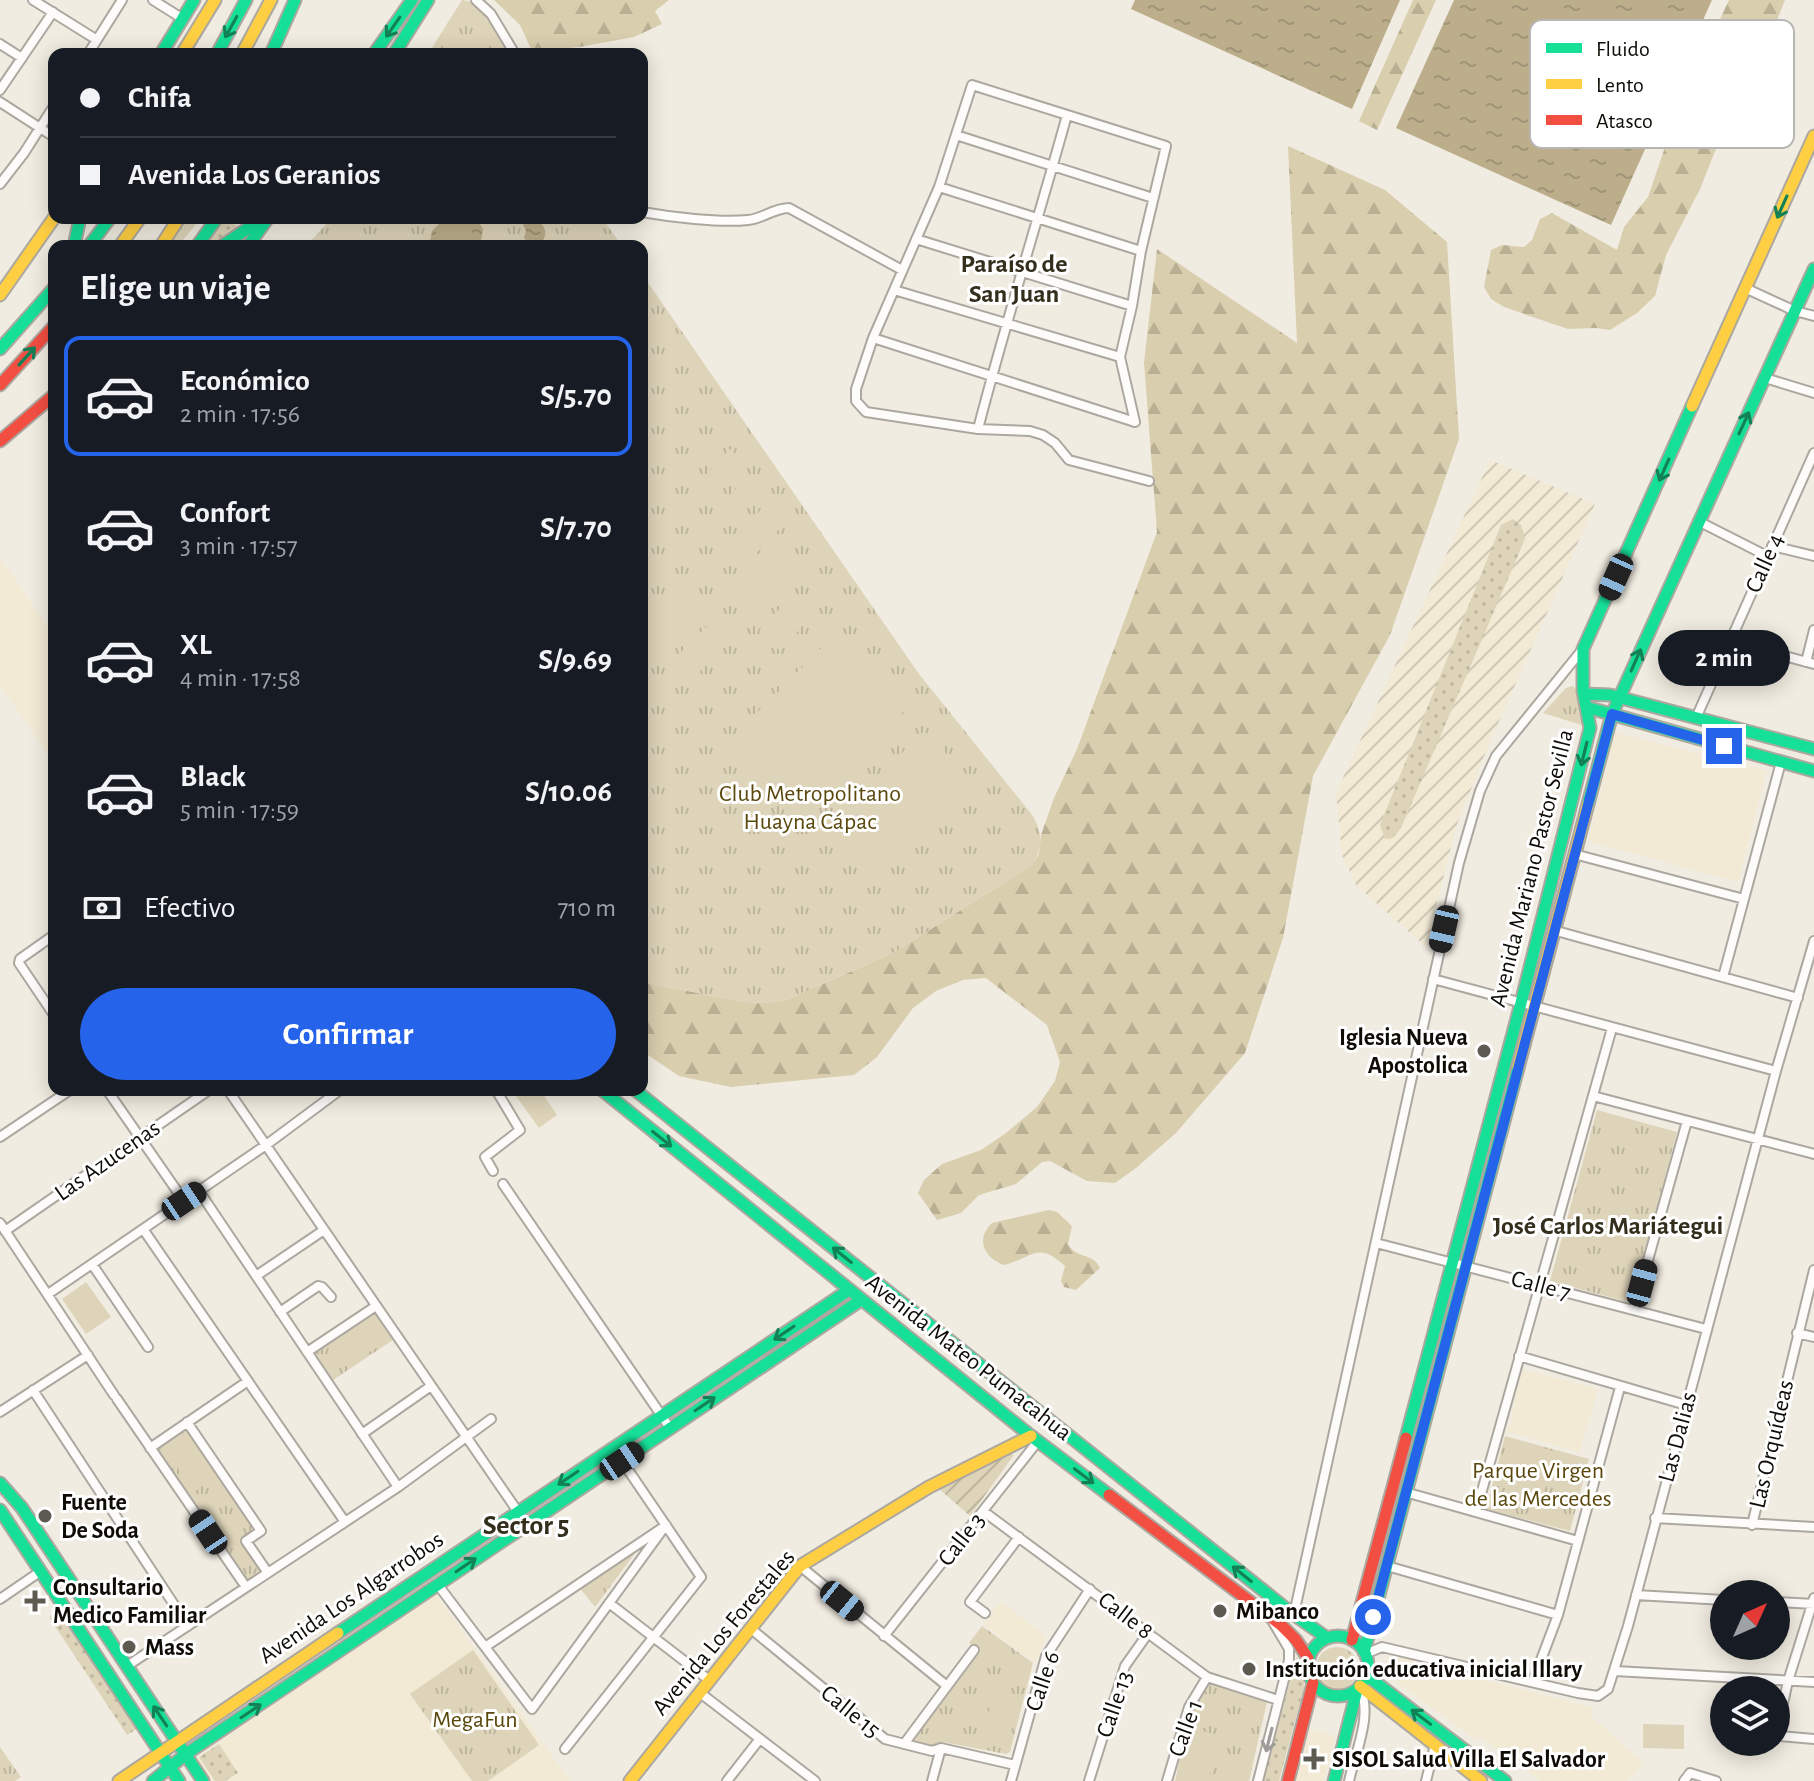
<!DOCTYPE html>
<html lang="es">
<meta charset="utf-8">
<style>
body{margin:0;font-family:"Alegreya Sans",sans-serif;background:#20242c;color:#f1f3f6;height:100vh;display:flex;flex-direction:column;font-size:30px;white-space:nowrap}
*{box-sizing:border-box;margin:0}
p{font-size:26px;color:#9ea1a6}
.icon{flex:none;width:44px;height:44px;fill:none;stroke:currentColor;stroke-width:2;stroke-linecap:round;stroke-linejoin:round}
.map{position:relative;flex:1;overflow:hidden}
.drawer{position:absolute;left:48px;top:240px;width:600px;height:856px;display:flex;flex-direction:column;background:#171b24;border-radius:16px;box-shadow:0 4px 20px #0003}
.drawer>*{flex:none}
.guide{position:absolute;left:48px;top:48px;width:600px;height:176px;border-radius:16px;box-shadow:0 4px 20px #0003;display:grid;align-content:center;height:176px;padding:0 32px;background:#171b24}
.needle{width:52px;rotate:45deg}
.buttons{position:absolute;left:1710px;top:1580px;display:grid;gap:16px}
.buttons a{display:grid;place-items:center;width:80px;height:80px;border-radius:50%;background:#171b24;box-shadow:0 4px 20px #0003;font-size:40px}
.end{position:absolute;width:36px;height:36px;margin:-18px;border:10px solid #2563eb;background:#fff;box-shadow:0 0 0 4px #fff}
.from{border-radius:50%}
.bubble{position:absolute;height:56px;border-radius:28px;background:#171b24;box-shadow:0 4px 20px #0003;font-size:26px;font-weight:700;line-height:56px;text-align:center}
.car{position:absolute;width:24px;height:48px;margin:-24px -12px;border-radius:10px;box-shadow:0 0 6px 2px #0007;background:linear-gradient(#222 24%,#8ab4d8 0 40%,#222 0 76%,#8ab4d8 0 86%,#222 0)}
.guide b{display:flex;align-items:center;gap:28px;height:76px;font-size:30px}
.guide b+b{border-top:2px solid #363941}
.guide i{width:20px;height:20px;background:#f1f3f6}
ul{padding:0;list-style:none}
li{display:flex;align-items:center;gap:24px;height:120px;margin:0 16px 12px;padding:0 16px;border:4px solid transparent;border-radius:16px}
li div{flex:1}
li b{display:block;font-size:30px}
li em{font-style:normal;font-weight:700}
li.selected{border-color:#2563eb}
li>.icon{width:72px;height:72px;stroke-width:1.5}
h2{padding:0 32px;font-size:36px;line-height:96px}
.pay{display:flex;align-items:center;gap:20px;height:88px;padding:0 32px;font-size:30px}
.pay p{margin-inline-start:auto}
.button{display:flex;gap:16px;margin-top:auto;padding:16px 32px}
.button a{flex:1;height:92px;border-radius:48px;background:#2563eb;color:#fff;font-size:32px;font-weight:700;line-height:92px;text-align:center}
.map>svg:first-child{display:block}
</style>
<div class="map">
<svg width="1814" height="1781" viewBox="0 0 1814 1781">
<defs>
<pattern id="industrial-furrows" width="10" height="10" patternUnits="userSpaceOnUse" patternTransform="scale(2)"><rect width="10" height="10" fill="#f2ead5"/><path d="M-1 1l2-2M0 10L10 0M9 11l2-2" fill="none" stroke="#cec8b5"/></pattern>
<pattern id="grass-dots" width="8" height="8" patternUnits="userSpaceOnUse" patternTransform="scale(2)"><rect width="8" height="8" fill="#ded4b9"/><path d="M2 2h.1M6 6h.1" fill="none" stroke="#bdb59e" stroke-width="1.8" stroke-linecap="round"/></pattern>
<pattern id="forest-firs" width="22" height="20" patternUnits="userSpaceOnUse" patternTransform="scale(2)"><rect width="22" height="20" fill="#d9ceae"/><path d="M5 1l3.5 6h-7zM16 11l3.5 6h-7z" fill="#b9b094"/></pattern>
<pattern id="park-tufts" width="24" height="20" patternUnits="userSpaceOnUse" patternTransform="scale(2)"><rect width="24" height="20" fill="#ded4b9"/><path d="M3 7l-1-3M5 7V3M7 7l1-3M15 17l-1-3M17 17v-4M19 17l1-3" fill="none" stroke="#bdb59e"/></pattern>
<pattern id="garden-furrows" width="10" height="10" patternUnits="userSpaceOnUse" patternTransform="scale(2)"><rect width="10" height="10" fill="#ded4b9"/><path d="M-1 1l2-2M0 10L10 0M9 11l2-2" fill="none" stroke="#bdb59e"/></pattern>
<pattern id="water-ripples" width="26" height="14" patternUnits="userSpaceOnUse" patternTransform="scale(2)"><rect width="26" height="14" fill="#bcae8b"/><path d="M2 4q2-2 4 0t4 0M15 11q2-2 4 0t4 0" fill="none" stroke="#a09476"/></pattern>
</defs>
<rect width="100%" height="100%" fill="#f1ece1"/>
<path fill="#f2ead5" d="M0,557l54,79v118l-4,3 -50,-72z
M1615,732l152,39 -29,111 -150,-41z
M1522,1369l76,20 -18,63 -74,-20 8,-15 -2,-3z
M436,1595l134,186h-358l-16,-23z
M1001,1601l45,36 -11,26 -52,-39z
M1389,1655l205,53 -4,7 53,48 -16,18h-87l-61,-45 -3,4 -95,-69z
M1306,1728l29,8 -11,45h-31z"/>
<path fill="url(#industrial-furrows)" d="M1490,460l105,44 -106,240 -33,83 -30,120 -70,-62 -14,-30 -6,-62z"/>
<path fill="url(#grass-dots)" d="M186,218h15l-22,27 -11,1z
M223,218h6l6,7 7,3 -23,18h-17z
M1513,519l8,6 4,14 -124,289 -8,10 -8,1 -5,-14 121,-300z
M59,1611l78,118 -10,6 -78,-118z
M1297,1656l7,21v11l-25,93h-16z
M219,1744l19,29 -13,8h-10l-16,-24z"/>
<path fill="url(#forest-firs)" d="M494,0h175l-14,11 7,13 -28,13 -55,10 -47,4 -12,-26z
M1413,0h23l-59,130 -18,-9z
M1729,0h56l-13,33 -45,88 -27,68 -34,66 -11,41 -18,17 -27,17 -14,-2 -28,1 -64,-22 -13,-8 -7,-12 7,-37 11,-5 22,2 8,-7 8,-21 12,-6 65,37 7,-23 24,-30 29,-85z
M1288,146l97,44 62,52 12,197 -69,196 -77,141 -30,162 -38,115 -69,80 -40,35 -21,15 -28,-2 -37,-20 -8,1 -26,22 -37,11 -18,18 -24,7 -19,-27 6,-13 18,-16 39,-14 25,-17 31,-26 18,-26 5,-19 -13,-37 -61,-47 -23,2 -27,11 -23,17 -36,49 -23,18 -123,12 -52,-11 -37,-25v-69l102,20 21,1 21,-3 107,-47 139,-88 7,-11 2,-19 13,-37 23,-49 80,-217 -13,-169 13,-114 140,94z
M1049,1210l8,2 15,14 -4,18c8,15 26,9 32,24l-24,22 -12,-3 -3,-6 4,-15c-28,-26 -32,-8 -61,-1 -20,-7 -29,-26 -12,-42z"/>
<path fill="url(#park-tufts)" d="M462,0c25,2 37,35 48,54h-82z
M332,218h270l20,28h-316z
M642,274l277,400 114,142c10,17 10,33 -1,49l-139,88 -107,47 -21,3 -21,-1 -102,-20z
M1573,686l5,6 7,34 -42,-13 23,-25z
M1597,1110l80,22 -45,171 -82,-22z
M373,1310l20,30 -60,40 -21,-31z
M189,1429l67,99 -14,10 22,34 -17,11 -89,-134z
M1505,1436l84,23 -19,72 -84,-22z
M641,1545l-46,62 -16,-20z
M982,1626l51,37 -23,89 -4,2 -63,-12 -13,6 -17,-7 67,-90 -11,-8z
M1316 1668a21 21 0 1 1 42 0a21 21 0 1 1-42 0Z
M473,1650l66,95 -51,36h-16l-62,-87z
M1209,1682l54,16 4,4 -18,79h-74l14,-62z
M0,1747l21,30 -6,4h-15z"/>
<path fill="url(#garden-furrows)" d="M1008,1453l6,2 -44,61 -32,-28z"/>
<path fill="#ded4b9" d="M730,449l12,11 -22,24 -12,-12z
M749,474l13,11 -21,24 -13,-12z
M768,502l19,19 -36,38 -19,-19z
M780,551l19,17 -36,39 -19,-18z
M675,591l20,19 -33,36 -20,-19z
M793,594l21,19 -34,38 -21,-20z
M711,622l19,19 -37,37 -19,-19z
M833,636l73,73 -111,112 -73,-73z
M924,731l49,50 -97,95 -49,-50z
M516,1090h24l17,25 -18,13 -26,-36z
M1605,1198l26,8 -13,42 -25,-8z
M86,1282l25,35 -25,17 -24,-35z
M373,1313l17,26 -40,25 -16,-25z
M189,1436l27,40 -22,16 -28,-41z
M1528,1444l28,8 -14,48 -27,-8z
M993,1697l26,8 -13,42 -25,-7z
M1643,1724l41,1v24l-41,-1z
M1195,1729l26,7 -12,43 -25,-7z"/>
<path fill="url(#water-ripples)" d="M1135,0h265l-48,109 -221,-100z
M1454,0h258l-101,225 -215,-97z
M445,218h31l7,11 -3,17h-51l3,-15z
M533,219c12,4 17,15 7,25l-13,-3 -3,-3 2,-7 -3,-7z"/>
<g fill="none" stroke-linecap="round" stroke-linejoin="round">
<defs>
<path id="street" d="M33,0l64,40
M153,0l30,19
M476,0l15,14 24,40
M0,44l22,14
M88,54l34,-54
M0,90l53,-78
M0,102l54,35
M956,135l197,63
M0,184l24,-31 30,-47
M939,187l202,64
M642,212c28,5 77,11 106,8 14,-1 26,-12 41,-12l113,62
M916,239l216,67
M1745,288l50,23 19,5
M894,290l226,67
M873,338l262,84
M1765,378l49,15
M1135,422l-15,-65 12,-51 9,-55 25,-105 -194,-61 -33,102 -66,151 -17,51v12l10,11 112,17 52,2 13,4 12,8 14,17 80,21
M978,429c27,-105 60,-209 89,-314
M1698,521l69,35
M1772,546l42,10
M1729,641l85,23
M1806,662l8,-32
M1696,718l118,-265
M1574,854l170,45
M1553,930l245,68
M54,935l-34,24 -1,4 35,52
M1723,977l58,-215
M1433,979l343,92
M107,1090l77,111
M228,1090l299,435
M1593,1096l221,58
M0,1137l70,-47
M493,1171l-8,-14 35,-27 -24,-40
M503,1184l167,244
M199,1191l199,296
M0,1223l114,172
M143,1229l202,293
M5,1231l204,-141
M1376,1243l330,86
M92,1264l56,83
M256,1276l68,-46
M48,1294l218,-149 74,-55
M1634,1310l53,-189
M280,1312l38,-26 4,1 9,10
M1797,1333l17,4
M307,1352l69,-46
M1519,1356l167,49
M33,1390l155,236
M117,1399l129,188
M0,1412l88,-57
M187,1422l74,109 -15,10 22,32
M362,1434l69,-48
M150,1448l98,-67
M1405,1492l173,49
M983,1511l224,166 71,23
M1476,1512l136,-484
M1655,1518l159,9
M1752,1525l62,-255
M800,1566l147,120
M1387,1566l171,49
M438,1585l94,124 134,-184
M1636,1595l88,5
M1814,1598l-26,83 -11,50 3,5 34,3
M0,1599l41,-28
M1776,1602l38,2
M609,1603l100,77
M985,1613l-15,-11 49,-65
M1294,1614l165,-751 21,-72 16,-35 86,-106
M750,1628l135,111 47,12 9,-3 74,17
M884,1636l154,-195
M485,1647l177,-119
M1365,1654l17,-7 196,46 20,3 10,-7 20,-63 148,-555 38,-130
M127,1666l271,-179 93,-68
M1615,1671l199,11
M1533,1681l25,-66 62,-228
M699,1692l116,89
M904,1744l70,-94
M565,1749l136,-172 -79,-116
M727,1781l32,-41
M932,1781l9,-33
M1011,1781l35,-125 44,-67
M1089,1781l36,-115 24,-34
M1167,1781l22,-74 18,-30
M1258,1781l31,-121v-11l-16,-27
M1349,1781c6,-27 24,-67 11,-92
M1426,1781l9,-36
M1684,1781l6,-8 26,8"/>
<path id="fast" d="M161,54l33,-54
M217,54l29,-54
M271,54l24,-54
M374,54l38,-54
M394,54l34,-54
M74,246l6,-28
M89,246l21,-28
M197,246l20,-28
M222,246l41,-28
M248,246l20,-28
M0,349l54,-61
M1584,694l26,1 204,54
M1586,707l228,64
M1588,804l24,-90 202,-445
M602,1090l429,346 78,59
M635,1090l654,521 38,27
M1406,1438l115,-435 69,-275 -7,-37v-42l109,-243
M0,1483l22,25 181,273
M0,1510l179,271
M338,1633l511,-343
M1308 1666a30 30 0 1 1 60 0a30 30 0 1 1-60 0Z
M1364,1652l154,-584
M1366,1675l139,106
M153,1781l33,-27 675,-454
M1334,1781l23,-91"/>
<path id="slow" d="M182,54l33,-54
M242,54l29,-54
M120,246l20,-28
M161,246l18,-28
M0,295l54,-77
M1692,406l122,-270
M1518,1068l70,-264
M1360,1686l121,95
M119,1781l219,-148
M630,1781l170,-215 129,-79 102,-51"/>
<path id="jam" d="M0,385l54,-59
M0,441l54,-46
M1109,1495l172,130 15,15 12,18
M1352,1640l54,-202
M1288,1781l25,-98"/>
</defs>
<use href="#street" stroke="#aca8a0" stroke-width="12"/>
<use href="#fast" stroke="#aca8a0" stroke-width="15"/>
<use href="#slow" stroke="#aca8a0" stroke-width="15"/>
<use href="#jam" stroke="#aca8a0" stroke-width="15"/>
<use href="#street" stroke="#fdfcfa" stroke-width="8"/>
<use href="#fast" stroke="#16e098" stroke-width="11"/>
<use href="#slow" stroke="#ffcf43" stroke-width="11"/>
<use href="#jam" stroke="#f24e42" stroke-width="11"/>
</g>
<defs><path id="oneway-shaft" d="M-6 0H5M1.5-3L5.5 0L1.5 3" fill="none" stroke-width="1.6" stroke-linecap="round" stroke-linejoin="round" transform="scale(2)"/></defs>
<g stroke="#128156">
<use href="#oneway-shaft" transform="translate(231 27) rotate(119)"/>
<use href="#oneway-shaft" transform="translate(393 27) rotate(125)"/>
<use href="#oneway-shaft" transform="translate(1782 207) rotate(114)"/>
<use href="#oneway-shaft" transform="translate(27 356) rotate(-48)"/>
<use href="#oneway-shaft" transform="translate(1744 423) rotate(-65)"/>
<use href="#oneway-shaft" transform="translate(1664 470) rotate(114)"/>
<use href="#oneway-shaft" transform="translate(1636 660) rotate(-66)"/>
<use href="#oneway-shaft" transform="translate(1584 754) rotate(104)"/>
<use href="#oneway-shaft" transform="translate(662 1139) rotate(39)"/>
<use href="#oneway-shaft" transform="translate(842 1255) rotate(-141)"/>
<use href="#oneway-shaft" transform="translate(784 1333) rotate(146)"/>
<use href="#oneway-shaft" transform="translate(705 1404) rotate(-34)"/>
<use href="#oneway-shaft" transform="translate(1084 1476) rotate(37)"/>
<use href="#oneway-shaft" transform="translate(568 1478) rotate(146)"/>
<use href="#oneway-shaft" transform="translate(466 1565) rotate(-34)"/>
<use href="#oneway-shaft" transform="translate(1242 1574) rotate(-141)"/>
<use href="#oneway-shaft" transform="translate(251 1711) rotate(-34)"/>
<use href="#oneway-shaft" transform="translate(160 1716) rotate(-124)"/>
<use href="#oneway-shaft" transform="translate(1421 1717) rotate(-143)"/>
</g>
<use stroke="#9d9c98" href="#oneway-shaft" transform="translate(1269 1740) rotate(104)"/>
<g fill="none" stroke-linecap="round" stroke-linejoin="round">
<path stroke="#2563eb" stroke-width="10" d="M1373,1617l239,-903 112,32"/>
</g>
<g fill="#5d5a52" stroke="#fff" stroke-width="3">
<circle cx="1484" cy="1051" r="8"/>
<circle cx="45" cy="1516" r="8"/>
<path d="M31 1589h8v8h8v8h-8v8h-8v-8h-8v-8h8z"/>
<circle cx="1220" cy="1611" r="8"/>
<circle cx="129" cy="1647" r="8"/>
<circle cx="1249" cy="1669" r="8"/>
<path d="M1310 1747h8v8h8v8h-8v8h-8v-8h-8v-8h8z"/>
</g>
<g text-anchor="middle" stroke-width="6" stroke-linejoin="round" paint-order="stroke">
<g font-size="24" fill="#0e0c05" stroke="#fff">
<text transform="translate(1764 563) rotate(-66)" y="8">Calle 4</text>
<text transform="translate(1531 868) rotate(-76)" y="8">Avenida Mariano Pastor Sevilla</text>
<text transform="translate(107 1160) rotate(-35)" y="8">Las Azucenas</text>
<text transform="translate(1541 1285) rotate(15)" y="8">Calle 7</text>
<text transform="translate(969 1357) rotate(38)" y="8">Avenida Mateo Pumacahua</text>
<text transform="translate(1677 1437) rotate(-75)" y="8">Las Dalias</text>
<text transform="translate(1771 1444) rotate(-77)" y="8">Las Orquídeas</text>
<text transform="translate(961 1539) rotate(-52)" y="8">Calle 3</text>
<text transform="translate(351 1597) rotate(-34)" y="8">Avenida Los Algarrobos</text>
<text transform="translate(1126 1615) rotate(37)" y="8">Calle 8</text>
<text transform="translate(723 1632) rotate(-50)" y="8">Avenida Los Forestales</text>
<text transform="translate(1042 1681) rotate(-71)" y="8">Calle 6</text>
<text transform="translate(1114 1704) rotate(-71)" y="8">Calle 13</text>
<text transform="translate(851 1711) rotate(39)" y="8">Calle 15</text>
<text transform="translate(1185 1728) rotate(-70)" y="8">Calle 1</text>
</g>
<g font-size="24" fill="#5a470b" stroke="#fff">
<text x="810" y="801">Club Metropolitano<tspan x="810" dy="28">Huayna Cápac</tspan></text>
<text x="1538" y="1478">Parque Virgen<tspan x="1538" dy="28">de las Mercedes</tspan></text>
<text x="475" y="1727">MegaFun</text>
</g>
<g font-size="24" font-weight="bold" fill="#0e0c05" stroke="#fff" text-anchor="start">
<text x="1468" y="1045" text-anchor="end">Iglesia Nueva<tspan x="1468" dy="28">Apostolica</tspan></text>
<text x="61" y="1510">Fuente<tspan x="61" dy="28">De Soda</tspan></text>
<text x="53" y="1595">Consultario<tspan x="53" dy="28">Medico Familiar</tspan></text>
<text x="1236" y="1619">Mibanco</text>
<text x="145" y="1655">Mass</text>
<text x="1265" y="1677">Institución educativa inicial Illary</text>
<text x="1332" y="1767">SISOL Salud Villa El Salvador</text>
</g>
<g font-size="26" font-weight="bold" fill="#342e1d" stroke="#fff">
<text x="1014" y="272">Paraíso de<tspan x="1014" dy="30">San Juan</tspan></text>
<text x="1608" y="1234">José Carlos Mariátegui</text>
</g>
<g font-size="28" font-weight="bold" fill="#342e1d" stroke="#fff">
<text x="526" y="1534">Sector 5</text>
</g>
</g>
<rect x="1530" y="20" width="264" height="128" rx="12" fill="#fff" stroke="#b7b6b4" stroke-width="2"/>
<rect x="1546" y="43" width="36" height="10" fill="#16e098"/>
<rect x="1546" y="79" width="36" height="10" fill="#ffcf43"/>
<rect x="1546" y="115" width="36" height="10" fill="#f24e42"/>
<g font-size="22" fill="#0e0c05">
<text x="1596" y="56">Fluido</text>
<text x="1596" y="92">Lento</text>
<text x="1596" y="128">Atasco</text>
</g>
</svg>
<div class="buttons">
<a><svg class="needle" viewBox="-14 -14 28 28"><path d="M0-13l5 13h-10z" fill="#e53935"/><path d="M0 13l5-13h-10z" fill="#9ea1a6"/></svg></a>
<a><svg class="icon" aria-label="layers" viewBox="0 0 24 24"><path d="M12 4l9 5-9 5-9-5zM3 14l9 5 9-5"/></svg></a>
</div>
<i class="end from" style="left:1373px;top:1617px"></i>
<i class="end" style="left:1724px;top:746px"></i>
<div class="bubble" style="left:1658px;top:630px;width:132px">2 min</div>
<i class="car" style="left:1616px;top:577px;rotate:204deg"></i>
<i class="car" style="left:1444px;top:929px;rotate:193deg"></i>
<i class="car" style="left:184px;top:1201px;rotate:56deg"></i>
<i class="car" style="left:1642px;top:1283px;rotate:15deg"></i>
<i class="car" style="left:622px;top:1461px;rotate:56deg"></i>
<i class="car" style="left:208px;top:1532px;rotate:326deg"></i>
<i class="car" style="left:842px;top:1601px;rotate:129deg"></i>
<div class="guide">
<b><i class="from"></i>Chifa</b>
<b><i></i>Avenida Los Geranios</b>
</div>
<section class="drawer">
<h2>Elige un viaje</h2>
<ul>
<li class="selected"><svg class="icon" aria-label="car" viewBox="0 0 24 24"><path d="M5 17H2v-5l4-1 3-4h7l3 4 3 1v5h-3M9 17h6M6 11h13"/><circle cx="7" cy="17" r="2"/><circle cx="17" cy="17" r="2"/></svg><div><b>Económico</b><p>2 min · 17:56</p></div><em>S/5.70</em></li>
<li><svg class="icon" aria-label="car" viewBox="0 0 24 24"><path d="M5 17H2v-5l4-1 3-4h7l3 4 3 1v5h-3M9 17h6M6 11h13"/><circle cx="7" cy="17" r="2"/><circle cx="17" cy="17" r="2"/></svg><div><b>Confort</b><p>3 min · 17:57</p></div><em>S/7.70</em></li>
<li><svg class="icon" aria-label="car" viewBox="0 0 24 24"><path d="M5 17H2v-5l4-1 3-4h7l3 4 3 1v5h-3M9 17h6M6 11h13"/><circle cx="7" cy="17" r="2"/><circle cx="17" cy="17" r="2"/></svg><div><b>XL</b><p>4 min · 17:58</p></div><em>S/9.69</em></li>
<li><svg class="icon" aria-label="car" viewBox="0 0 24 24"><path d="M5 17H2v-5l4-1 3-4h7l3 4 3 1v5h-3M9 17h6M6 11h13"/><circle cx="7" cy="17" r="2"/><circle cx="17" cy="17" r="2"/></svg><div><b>Black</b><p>5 min · 17:59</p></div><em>S/10.06</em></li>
</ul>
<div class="pay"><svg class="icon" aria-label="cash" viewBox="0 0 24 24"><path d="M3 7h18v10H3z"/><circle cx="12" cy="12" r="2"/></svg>Efectivo<p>710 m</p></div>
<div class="button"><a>Confirmar</a></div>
</section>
</div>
